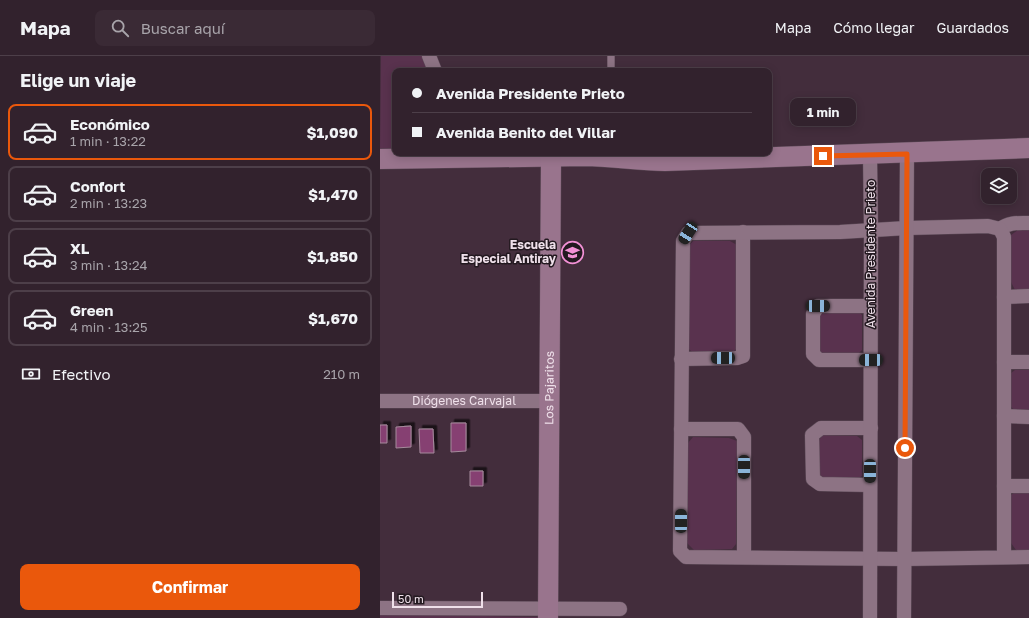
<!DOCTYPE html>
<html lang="es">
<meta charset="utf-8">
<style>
body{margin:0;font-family:"Golos Text",sans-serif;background:#3a2a35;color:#f1f3f6;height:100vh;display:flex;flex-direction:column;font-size:15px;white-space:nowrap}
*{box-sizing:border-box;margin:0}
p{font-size:13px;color:#a8a4aa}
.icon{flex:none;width:22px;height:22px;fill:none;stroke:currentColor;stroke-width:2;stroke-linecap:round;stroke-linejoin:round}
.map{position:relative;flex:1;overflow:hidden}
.details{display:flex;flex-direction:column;background:#32222d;width:380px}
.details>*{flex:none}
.top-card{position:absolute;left:12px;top:12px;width:380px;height:88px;border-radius:8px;box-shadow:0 2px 10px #0003,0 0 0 1px #4d3f49;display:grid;align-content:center;height:88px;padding:0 20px;background:#32222d}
.buttons{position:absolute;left:601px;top:112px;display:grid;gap:8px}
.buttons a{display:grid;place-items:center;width:36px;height:36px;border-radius:8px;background:#32222d;box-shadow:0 2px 10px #0003,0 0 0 1px #4d3f49;font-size:20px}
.scale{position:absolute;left:12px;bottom:10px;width:91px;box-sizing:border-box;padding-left:4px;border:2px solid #efe0ea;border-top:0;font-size:11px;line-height:14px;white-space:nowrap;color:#efe0ea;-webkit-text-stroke:3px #231920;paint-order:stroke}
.end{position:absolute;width:18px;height:18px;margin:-9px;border:5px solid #ea580c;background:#fff;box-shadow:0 0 0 2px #fff}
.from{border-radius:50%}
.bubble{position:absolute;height:28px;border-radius:8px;background:#32222d;box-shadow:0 2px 10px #0003,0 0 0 1px #4d3f49;font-size:13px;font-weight:700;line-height:28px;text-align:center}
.car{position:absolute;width:12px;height:24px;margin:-12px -6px;border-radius:5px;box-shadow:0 0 3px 1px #0007;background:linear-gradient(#222 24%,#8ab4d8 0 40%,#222 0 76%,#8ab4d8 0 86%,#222 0)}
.top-card b{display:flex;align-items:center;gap:14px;height:38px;font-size:15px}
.top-card b+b{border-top:1px solid #4d3f49}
.top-card i{width:10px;height:10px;background:#f1f3f6}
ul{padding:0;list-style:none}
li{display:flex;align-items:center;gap:12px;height:56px;margin:0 8px 6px;padding:0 12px;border:2px solid #4d3f49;border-radius:8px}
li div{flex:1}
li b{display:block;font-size:15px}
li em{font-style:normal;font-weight:700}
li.active{border-color:#ea580c}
li>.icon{width:36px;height:36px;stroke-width:1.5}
h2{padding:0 20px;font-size:18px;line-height:48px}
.pay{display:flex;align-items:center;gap:10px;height:44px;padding:0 20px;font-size:15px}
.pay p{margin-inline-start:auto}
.button{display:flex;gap:8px;margin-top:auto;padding:8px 20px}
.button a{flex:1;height:46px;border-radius:8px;background:#ea580c;color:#fff;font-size:16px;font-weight:700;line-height:46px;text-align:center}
header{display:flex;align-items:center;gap:24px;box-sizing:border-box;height:56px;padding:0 20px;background:#32222d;border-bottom:1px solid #4d3f49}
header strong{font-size:19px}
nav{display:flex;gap:22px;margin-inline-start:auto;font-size:14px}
.search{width:280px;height:36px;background:#3a2a35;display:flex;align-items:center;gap:10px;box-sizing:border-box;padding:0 14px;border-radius:8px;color:#a8a4aa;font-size:15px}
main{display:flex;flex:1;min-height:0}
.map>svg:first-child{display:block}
</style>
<header>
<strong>Mapa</strong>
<div class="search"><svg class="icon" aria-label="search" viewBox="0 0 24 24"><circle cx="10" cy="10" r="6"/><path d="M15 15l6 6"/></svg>Buscar aquí</div>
<nav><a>Mapa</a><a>Cómo llegar</a><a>Guardados</a></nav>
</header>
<main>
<section class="details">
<h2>Elige un viaje</h2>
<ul>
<li class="active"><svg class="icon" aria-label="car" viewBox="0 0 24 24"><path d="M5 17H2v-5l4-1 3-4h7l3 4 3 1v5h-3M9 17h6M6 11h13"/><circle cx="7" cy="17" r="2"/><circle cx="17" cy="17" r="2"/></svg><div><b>Económico</b><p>1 min · 13:22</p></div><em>$1,090</em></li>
<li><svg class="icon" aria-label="car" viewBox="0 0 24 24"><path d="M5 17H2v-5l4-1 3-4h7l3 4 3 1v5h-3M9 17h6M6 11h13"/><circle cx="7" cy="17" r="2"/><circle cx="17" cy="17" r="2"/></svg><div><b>Confort</b><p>2 min · 13:23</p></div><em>$1,470</em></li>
<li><svg class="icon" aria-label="car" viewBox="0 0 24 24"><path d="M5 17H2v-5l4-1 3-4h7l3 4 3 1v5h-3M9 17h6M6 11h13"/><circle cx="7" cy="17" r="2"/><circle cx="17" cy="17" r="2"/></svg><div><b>XL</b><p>3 min · 13:24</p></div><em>$1,850</em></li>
<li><svg class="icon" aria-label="car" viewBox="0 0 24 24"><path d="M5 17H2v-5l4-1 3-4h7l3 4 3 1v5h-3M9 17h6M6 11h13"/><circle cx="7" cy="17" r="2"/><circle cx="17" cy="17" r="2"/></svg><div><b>Green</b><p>4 min · 13:25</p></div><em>$1,670</em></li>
</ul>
<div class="pay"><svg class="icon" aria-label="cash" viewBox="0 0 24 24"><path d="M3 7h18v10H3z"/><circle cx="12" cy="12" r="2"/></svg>Efectivo<p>210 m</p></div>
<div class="button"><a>Confirmar</a></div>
</section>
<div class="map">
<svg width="649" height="562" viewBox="0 0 649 562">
<defs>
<filter id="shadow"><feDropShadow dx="3.5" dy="-3.5" stdDeviation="0" flood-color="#0009"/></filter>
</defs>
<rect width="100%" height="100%" fill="#432d3c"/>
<path fill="#59324e" d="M1,0h43l6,15h-35v78h-15z
M638,174h11v60h-14l-4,-8v-47z
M313,185h37l7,4v103l-4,4 -39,2 -7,-7 1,-101z
M443,254h34l5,5v35l-4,4h-35l-5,-5v-32z
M635,314h14v41h-13l-5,-4v-34z
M443,379l34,1 5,4v36l-5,3 -35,1 -5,-6 1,-33z
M313,381l36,1 8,3 -1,103 -4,5 -38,1 -7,-7 1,-100z
M638,434h11v60h-13l-5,-7v-48z
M0,558l161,3v1h-161z"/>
<path fill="#864172" stroke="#a58a9c" filter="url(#shadow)" d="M71,367h15v28l-15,1z
M0,369h7v18h-7z
M31,370v21l-15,1v-21z
M39,373h14l1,24h-14z
M90,415h13v15h-13z"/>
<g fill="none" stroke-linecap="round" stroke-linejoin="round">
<defs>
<path id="lane" d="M231,15v-15"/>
<g id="street">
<path d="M49,0l6,15"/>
<path d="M620,173c9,-7 18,-6 29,-6"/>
<path d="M624,241l25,-1"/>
<path d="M301,303l56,-1 6,-2v-124"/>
<path d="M491,304h-52l-6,-6v-40l5,-8h53"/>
<path d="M624,306h25"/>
<path id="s1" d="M0,345h169"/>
<path d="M624,360l25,1"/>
<path d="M301,373h57l6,8v120"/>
<path d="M490,429l-50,-1 -7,-5 -1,-44 9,-7h50"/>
<path d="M624,430h25"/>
<path d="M624,501v-320l-4,-8 -12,-3 -81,2 -67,4 -152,1 -5,8 -3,310 6,6 218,2 125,-2"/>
<path d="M0,552l240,1"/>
<path d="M490,562l1,-388 -1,-76"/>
<path d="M524,562l3,-464"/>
</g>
<g id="secondary">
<path d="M0,103l205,-3c27,1 53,4 80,5l364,-13"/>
<path id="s2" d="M168,562l3,-461"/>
</g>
</defs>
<use href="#lane" stroke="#5c4a57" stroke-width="8"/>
<use href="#street" stroke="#5c4a57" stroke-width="15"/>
<use href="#secondary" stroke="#5c4a57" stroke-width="21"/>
<use href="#lane" stroke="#8d7384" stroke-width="7"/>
<use href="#street" stroke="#8d7384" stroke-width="14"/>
<use href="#secondary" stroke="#99748d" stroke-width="20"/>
</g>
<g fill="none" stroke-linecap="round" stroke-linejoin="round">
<path stroke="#ea580c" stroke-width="5" d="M443,100l84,-2 -2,294"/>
</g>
<defs>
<symbol id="school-ring" viewBox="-11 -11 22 22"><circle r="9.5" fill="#231920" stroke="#f391d6" stroke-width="1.5"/><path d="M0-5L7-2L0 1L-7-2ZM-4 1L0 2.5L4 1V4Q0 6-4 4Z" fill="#f391d6"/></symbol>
</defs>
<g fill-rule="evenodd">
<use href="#school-ring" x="180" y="184" width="25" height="25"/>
</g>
<g text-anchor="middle" stroke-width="3" stroke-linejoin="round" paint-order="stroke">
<g font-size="12" font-weight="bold" fill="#efe0ea" stroke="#231920" text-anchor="end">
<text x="176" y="193">Escuela<tspan x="176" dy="14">Especial Antiray</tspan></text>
</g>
<g font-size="12" fill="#efe0ea" stroke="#231920">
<text transform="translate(491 198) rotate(-90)" y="4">Avenida Presidente Prieto</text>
<text dy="4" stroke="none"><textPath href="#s2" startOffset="230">Los Pajaritos</textPath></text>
<text dy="4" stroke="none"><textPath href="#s1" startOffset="84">Diógenes Carvajal</textPath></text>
</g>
</g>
</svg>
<div class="buttons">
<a><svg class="icon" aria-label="layers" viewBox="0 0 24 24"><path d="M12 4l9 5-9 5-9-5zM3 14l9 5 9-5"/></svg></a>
</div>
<div class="scale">50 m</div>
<i class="end from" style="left:525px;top:392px"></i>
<i class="end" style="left:443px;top:100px"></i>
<div class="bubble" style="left:410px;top:42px;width:66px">1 min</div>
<i class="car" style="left:308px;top:177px;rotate:213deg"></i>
<i class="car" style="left:438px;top:250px;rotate:90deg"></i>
<i class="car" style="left:343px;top:302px;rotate:270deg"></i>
<i class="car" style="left:491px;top:304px;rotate:270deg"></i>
<i class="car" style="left:364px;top:411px;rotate:180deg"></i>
<i class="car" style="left:490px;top:415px;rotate:180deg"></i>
<i class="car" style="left:301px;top:465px;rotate:0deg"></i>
<div class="top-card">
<b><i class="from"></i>Avenida Presidente Prieto</b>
<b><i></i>Avenida Benito del Villar</b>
</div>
</div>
</main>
